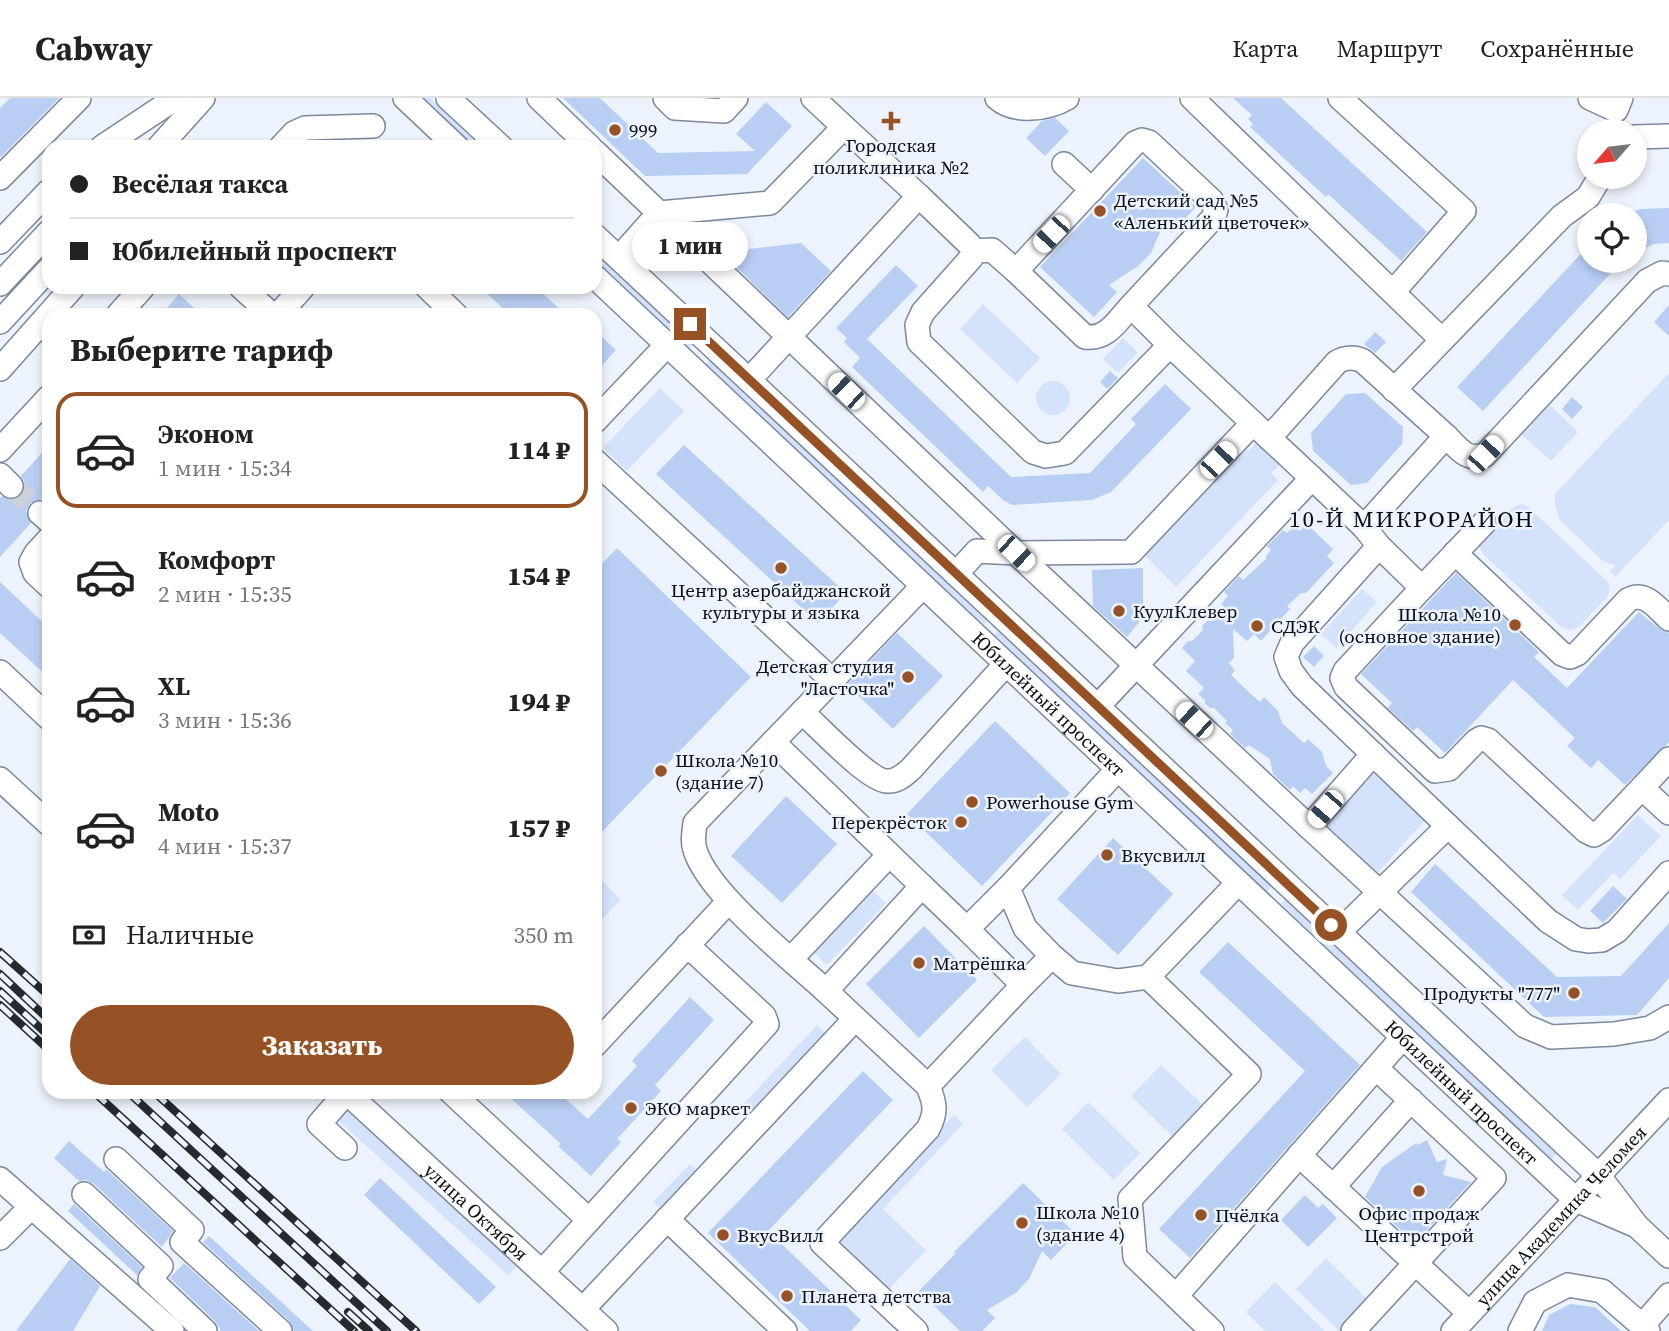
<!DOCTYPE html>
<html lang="ru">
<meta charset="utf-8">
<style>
body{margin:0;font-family:"Source Serif 4",serif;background:#f2f2f2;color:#222;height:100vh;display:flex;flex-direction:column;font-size:26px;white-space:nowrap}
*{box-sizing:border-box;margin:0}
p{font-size:23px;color:#767676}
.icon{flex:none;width:38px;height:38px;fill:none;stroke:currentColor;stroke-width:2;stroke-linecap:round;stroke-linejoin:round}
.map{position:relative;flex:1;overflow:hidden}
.details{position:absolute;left:42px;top:210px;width:560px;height:791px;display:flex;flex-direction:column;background:#fff;border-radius:21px;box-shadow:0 4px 10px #0003}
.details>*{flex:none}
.guide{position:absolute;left:42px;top:42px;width:560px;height:154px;border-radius:21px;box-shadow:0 4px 10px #0003;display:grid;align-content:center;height:154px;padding:0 28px;background:#fff}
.needle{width:46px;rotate:242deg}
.buttons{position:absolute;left:1577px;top:21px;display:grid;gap:14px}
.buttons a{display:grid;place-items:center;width:70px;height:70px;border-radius:50%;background:#fff;box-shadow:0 4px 10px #0003;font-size:35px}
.end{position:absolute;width:32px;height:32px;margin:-16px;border:9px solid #965224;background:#fff;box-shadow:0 0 0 4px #fff}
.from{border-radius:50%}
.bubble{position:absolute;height:49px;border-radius:24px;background:#fff;box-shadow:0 4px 10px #0003;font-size:23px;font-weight:800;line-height:49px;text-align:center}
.car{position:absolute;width:21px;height:42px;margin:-21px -10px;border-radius:9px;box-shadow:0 0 5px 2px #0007;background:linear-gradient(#fff 24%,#345 0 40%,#fff 0 76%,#345 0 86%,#fff 0)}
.guide b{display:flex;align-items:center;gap:24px;height:66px;font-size:26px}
.guide b+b{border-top:2px solid #e0e0e0}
.guide i{width:18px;height:18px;background:#222}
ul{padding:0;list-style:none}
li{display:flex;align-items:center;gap:21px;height:116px;margin:0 14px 10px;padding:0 14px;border:4px solid transparent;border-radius:21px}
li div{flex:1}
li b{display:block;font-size:26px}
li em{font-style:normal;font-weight:800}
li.current{border-color:#965224}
li>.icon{width:63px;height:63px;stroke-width:1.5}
h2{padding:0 28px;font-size:32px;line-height:84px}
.pay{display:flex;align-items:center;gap:18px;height:77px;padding:0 28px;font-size:26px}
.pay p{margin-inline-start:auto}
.button{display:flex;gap:14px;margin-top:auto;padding:14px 28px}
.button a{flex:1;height:80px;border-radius:42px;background:#965224;color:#fff;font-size:28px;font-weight:800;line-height:80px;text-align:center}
header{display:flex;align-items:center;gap:42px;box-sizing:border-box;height:98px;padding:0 35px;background:#fff;border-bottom:2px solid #e0e0e0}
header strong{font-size:33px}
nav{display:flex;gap:38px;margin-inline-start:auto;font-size:24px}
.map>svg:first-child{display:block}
</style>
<header>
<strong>Cabway</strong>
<nav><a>Карта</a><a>Маршрут</a><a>Сохранённые</a></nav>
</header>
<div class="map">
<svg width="1669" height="1233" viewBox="0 0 1669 1233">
<rect width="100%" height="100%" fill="#edf3fc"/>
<path fill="#d4e2fb" d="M417,0h13l52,49h-12z
M595,154l98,92 -5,5 -93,-86z
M983,206l57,54 -23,25 -57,-54z
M1123,240l15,14 -20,21 -15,-14z
M710,261l278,261 -4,5 -278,-260z
M1669,275v147l-54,57 -5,-6 6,-6 -12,-3 -44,-42 -5,-14v-12z
M1036 300a17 17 0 1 1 34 0a17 17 0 1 1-34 0Z
M660,290l24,23 -57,60 -24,-23z
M1550,307l28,27 -27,29 -29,-26z
M1261,339l23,23 -13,13 7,7 -102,107 -34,-35 99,-108 8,7z
M1521,406l6,2 80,75 3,8 -3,8 -29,31 -9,2 -7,-2 -79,-74 -4,-8c7,-16 26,-36 42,-42z
M1362,491l15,13 -41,46 -15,-14z
M999,532l273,256 -5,6 -274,-256z
M1369,671l57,50 -52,58 -56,-51z
M1638,717l23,21 -41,43 -7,-6 -35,37 -16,-15z
M595,776l26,25 -26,28z
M872,792l14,13 -59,62 -14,-13z
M1286,801l271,255 -6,6 -270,-256z
M817,927l13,12 -79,84 -13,-11z
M1025,939l36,37 -34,33 -36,-37z
M1161,967l41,39 -30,32 -41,-40z
M342,1003l178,162 -12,12 -178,-162z
M1088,1004l52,51 -26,27 -52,-51z
M954,1017l9,9 -80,85 43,41 -37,39 -53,-49z
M690,1066l11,11 -36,38 -12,-11z
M1326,1160l43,43 -30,30 -43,-42z
M1275,1184l50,49h-60l-19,-19z"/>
<path fill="#b9cef3" d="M10,0h49l-59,60v-50z
M563,0h37l58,55 97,-2 -19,-17 30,-32 26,24 -45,48 -102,2z
M1233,0h48l146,134 -26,29 -73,-67 -2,3 -76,-70 3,-3 -5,-5 4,-4z
M1055,20l14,13 -24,25 -19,-18 16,-17z
M1143,60l53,49 -24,26 -9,-8 -12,28 -13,13 -29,19 8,7 -23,25 -54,-50z
M1669,110v35l-15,1 -20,9v-41l6,-3z
M801,145l30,28 -43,46 -54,-52 15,-16z
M1589,147v16h33l-139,150 -26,-24z
M896,167l22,21 -51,53 144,138 79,-4 46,-49 -5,-5 34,-35 26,25 -80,83 -19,8 -80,5 -9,-5 -15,-14 -5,6 -131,-125 8,-9 -16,-16 3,-4 -11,-10z
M480,189h56l30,28h-56z
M179,196l23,21h-41z
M1669,207v31l-15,-14z
M595,233l21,19 -21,23z
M1375,234l11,10 -11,11 -11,-9z
M1110,273l8,7 -11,11 -7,-7z
M1365,295l38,34 -1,17 -35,39 -16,2 -38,-34 -2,-18 35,-39z
M1572,299l11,10 -11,12 -10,-10z
M49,347v57l-7,-3 -12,4 -4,8 5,12 -31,34v-59l2,-2 12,4 7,-5 4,-12 -4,-7z
M684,347l162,148 -28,30 -162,-149z
M1307,426l26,25 -6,7 7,7 -28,30h-5l-14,13 3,3 -29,32 -7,-7 -7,7 -14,-12 1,29 -5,5 6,8 -4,4 21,20 8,7 4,-5 14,14 4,12 22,20 4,-4 14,13 4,14 7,7 -21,21 -7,-6 -5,5 -7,-7 -3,4 -17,-16 -3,-15 -21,-14 -4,3 -15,-14 3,-4 -8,-7 2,-2 -13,-13h-4l-5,-4v-4l-7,-6 6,-6 -18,-17 9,-10 -13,-13 6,-7h4l11,-11 -1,-4 5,-5h4l13,-15 -3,-2 7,-8 -4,-4 15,-16 4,4 23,-21v-3l5,-6 -4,-4 16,-16 4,3 7,-7 6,5z
M617,450l134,129 -156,162v-268z
M1143,470v49l-16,20 -34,-31 -1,-36z
M1456,475l83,79 -5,5 33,31 72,-76 21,17 9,4v109l-44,43 -27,-25 -7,8 -24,-22 8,-8 -62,-58 -68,73 -28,-26 -4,4 -25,-23 4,-5 -31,-29z
M0,484l49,46v50l-49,-45z
M897,535l46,43 -50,53 -46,-44z
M1314,548l10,10 -10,11 -11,-10z
M995,623l75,72 -88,93 -75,-72z
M786,698l51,48 -55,59 -51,-47z
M1113,740l60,56 -55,61 -61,-56z
M1435,766l122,113 64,-1 48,-53v55l-32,37 -93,2 -133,-125z
M1613,788l14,13 -24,24 -13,-12z
M924,828l53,54 -58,58 -53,-54z
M1228,844l132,123 -170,193 -31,-29 146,-158 -106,-99z
M690,899l24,23 -59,65 6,6 -44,48 4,3 -30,34 -33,-30 3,-2 -57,-52h54l30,27 49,-53 -5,-5z
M863,973l30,29 -125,131 93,89 -10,11h-41l-102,-98z
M1427,1042l10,22 10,-3 -4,16 28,7 -56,61 -50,-46 17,-30 34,-24 2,2z
M69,1043l35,31 2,-3 67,62 -11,16 -68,-63 -8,-4 -7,1 -25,-23z
M380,1080l116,109 -17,17 -115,-109z
M1023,1085l53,51 -25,26 -9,-9 -13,28 -12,13 -30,18 8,8 -13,13h-22l-41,-40 37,-38 -2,-1z
M1305,1097l13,13 5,-4 14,14 -29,29 -27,-27z
M74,1106l68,63 -5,8 -69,-64z
M209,1138l104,95h-19l-5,-10 -86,-79z
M70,1161l30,27 -27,45h-57z
M184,1165l75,68h-38l-6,-10 -45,-43z
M1570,1206l25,3 26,24h-79l7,-16z"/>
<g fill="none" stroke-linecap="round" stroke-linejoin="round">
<path stroke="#cbd0d9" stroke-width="23" stroke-dasharray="23 11" stroke-linecap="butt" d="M11,388l29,27"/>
<defs>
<g id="minor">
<path d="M405,0l52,49"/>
<path d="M448,0l53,49"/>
<path d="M539,0l51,49"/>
<path d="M665,0l10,10 49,3 12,-13"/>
<path d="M997,0c18,16 51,11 70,0"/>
<path d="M1192,0l250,242"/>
<path d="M1340,0l124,113 -71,81"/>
<path d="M1590,0l26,12 5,-12"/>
<path d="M844,29l75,69"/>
<path d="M1634,39l35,-1"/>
<path d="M102,49l74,-49"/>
<path d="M159,49l44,-49"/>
<path d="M281,49l13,-14 11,-5 68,-2"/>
<path d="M595,54l421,401 293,274 64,-73"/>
<path d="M1064,66l28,26"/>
<path d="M0,80l79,-80"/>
<path d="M595,138l1004,940 38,50"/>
<path d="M0,144l49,-51"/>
<path d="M974,153l18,-1 24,21"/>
<path d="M619,160l40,-45 111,-10 74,-76 -31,-29"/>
<path id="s1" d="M595,179l981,923 61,26 32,30"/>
<path d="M0,186l49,-52"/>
<path d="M241,189l31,28"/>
<path d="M427,189l29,28"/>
<path d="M1131,208c-14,15 -24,34 -46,31l-69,-66 119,-128 7,-3 7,2 63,59 4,9 -3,8 -82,88 39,39"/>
<path d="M118,217l25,-28"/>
<path d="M278,217l25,-28"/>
<path d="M0,224l49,-53"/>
<path d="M0,271l73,-82"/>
<path d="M749,282l170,-184 50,48 5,7 -3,7 -48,54 -6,13 2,17 114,110 13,4 19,-3 105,-108 83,78"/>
<path d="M1394,292l168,-174 26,-19 12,-20"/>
<path d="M595,323l72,-76"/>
<path d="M1446,338c13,13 20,25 39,19l162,-174 15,-8 7,1"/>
<path d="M1269,340l68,-76c8,-5 18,-5 26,-1l83,75 -82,91"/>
<path d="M0,352l49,-53"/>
<path d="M595,363l237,219"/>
<path d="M0,377l11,11"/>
<path d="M40,415l9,8"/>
<path d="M49,441l-13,14 -5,9 4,11 14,13"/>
<path d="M1379,448l43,42 -77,83 -3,7 4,9 89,84 14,-2 27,-28 5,-3 7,2 98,91 8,4 8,-5 67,-71"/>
<path d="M1455,455l107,101 8,3 7,-3 51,-54c17,-10 29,8 41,19"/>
<path d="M956,476l21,-23 39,2 115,-1 122,-129 59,55"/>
<path d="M923,488l-121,126c16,14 67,69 85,69 10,1 17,-6 24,-12l95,-105"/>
<path d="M1422,490l62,-65"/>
<path d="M0,574l49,46"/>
<path d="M1098,608l214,-228 52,49 15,19 -87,97 -6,14 5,14 11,15 146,140"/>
<path d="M773,644l29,-30"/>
<path d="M1118,671l-110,119 17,40 27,28 20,17 46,8 30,-4 90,-94"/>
<path d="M0,681l49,45"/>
<path d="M1642,690l27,25"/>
<path d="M1309,729l216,199 26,11 63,-3 36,-6 19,-11"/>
<path d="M1339,834l109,-106 100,95 28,18 12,2 14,-1 15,-9 52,-58"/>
<path d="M791,861l98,-104"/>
<path d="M1148,879l101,97 -119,125 5,58 77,74"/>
<path d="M1023,887l29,-29"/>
<path d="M826,893c-35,-32 -118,-98 -131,-141 -3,-9 -1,-17 0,-27l78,-81 149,144"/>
<path d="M595,947l134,-144"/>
<path d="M928,988l95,-101 -56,-56"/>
<path id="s2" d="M346,994l260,239"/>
<path d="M451,994l138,128"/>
<path d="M345,1050l-26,-24 27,-31"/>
<path d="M1299,1057l170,158"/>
<path d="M116,1061l76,71 -10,12 98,89"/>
<path d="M0,1081l172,152"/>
<path d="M1333,1089l78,-87"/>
<path d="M84,1096l77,72 -11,13 55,52"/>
<path d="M667,1121l118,112"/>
<path d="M0,1140l31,-31"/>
<path d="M542,1174l225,-248 -3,-8 -77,-71"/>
<path d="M1176,1198l227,-259"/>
<path d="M583,1211l272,-290"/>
<path d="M1642,1228l27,-31"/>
<path d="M916,1233l-94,-88 106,-114c9,-17 7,-26 0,-43l-102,-95 96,-105 45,43 41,-41"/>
<path d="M1353,1233l141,-153 -118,-110"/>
<path id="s3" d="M1453,1233l216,-231"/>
<path d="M1520,1233l15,-29 33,-17 34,6 46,40"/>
</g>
</defs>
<use href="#minor" stroke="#7b889d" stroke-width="26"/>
<use href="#minor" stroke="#fff" stroke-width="23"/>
<defs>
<path id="rail" d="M0,854l49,44
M0,876l49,46
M0,893l49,45
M0,907l49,45
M94,994l260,239
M128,994l259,239
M154,994l262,239
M348,1214l21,19"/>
</defs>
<use href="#rail" stroke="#252930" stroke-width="8"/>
<use href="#rail" stroke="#edf3fc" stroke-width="5" stroke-dasharray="16" stroke-linecap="butt"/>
</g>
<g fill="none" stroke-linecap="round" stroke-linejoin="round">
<path stroke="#965224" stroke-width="9" d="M690,226l641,601"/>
</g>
<g fill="#965224" stroke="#edf3fc" stroke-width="2.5">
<path d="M887.5 12.5h7v7h7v7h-7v7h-7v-7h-7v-7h7z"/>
<circle cx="615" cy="32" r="7"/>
<circle cx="1100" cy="113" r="7"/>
<circle cx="781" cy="470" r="7"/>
<circle cx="1119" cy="513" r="7"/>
<circle cx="1515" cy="527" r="7"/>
<circle cx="1257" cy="528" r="7"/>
<circle cx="908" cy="579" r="7"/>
<circle cx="661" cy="673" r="7"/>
<circle cx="972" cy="704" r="7"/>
<circle cx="961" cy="724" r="7"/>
<circle cx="1107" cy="757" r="7"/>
<circle cx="919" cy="865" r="7"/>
<circle cx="1574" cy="895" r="7"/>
<circle cx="631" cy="1010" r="7"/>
<circle cx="1419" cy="1093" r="7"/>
<circle cx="1201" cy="1117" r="7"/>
<circle cx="1022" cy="1125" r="7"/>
<circle cx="723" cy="1137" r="7"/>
<circle cx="787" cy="1198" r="7"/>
</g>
<g text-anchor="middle" stroke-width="5" stroke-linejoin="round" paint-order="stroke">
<g font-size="19" fill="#080c13" stroke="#edf3fc" text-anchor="start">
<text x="629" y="39">999</text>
<text x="891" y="54" text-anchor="middle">Городская<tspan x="891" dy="22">поликлиника №2</tspan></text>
<text x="1114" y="109">Детский сад №5<tspan x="1114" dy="22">«Аленький цветочек»</tspan></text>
<text x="781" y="499" text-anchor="middle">Центр азербайджанской<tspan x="781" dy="22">культуры и языка</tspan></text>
<text x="1133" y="520">КуулКлевер</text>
<text x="1501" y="523" text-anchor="end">Школа №10<tspan x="1501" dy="22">(основное здание)</tspan></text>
<text x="1271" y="535">СДЭК</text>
<text x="894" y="575" text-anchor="end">Детская студия<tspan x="894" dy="22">"Ласточка"</tspan></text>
<text x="675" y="669">Школа №10<tspan x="675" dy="22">(здание 7)</tspan></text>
<text x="986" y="711">Powerhouse Gym</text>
<text x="947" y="731" text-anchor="end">Перекрёсток</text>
<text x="1121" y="764">Вкусвилл</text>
<text x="933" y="872">Матрёшка</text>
<text x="1560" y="902" text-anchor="end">Продукты "777"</text>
<text x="645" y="1017">ЭКО маркет</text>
<text x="1036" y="1121">Школа №10<tspan x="1036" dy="22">(здание 4)</tspan></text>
<text x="1419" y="1122" text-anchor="middle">Офис продаж<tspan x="1419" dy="22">Центрстрой</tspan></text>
<text x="1215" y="1124">Пчёлка</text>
<text x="737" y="1144">ВкусВилл</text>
<text x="801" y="1205">Планета детства</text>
</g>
<g font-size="19" fill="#080c13" stroke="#edf3fc">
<text dy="7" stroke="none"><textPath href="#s1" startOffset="623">Юбилейный проспект</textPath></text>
<text dy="7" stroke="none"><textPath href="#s1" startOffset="1190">Юбилейный проспект</textPath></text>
<text dy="7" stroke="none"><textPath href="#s2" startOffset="177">улица Октября</textPath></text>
<text dy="7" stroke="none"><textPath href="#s3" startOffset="158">улица Академика Челомея</textPath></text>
</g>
<g font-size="23" letter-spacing="2" fill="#080c13" stroke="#edf3fc">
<text x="1412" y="429">10-Й МИКРОРАЙОН</text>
</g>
</g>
</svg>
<div class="buttons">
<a><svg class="needle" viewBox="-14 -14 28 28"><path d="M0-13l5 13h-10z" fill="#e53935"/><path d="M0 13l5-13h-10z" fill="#767676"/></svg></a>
<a><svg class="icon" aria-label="locate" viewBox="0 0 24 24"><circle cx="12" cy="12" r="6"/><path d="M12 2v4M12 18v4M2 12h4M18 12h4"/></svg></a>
</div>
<i class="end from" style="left:1331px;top:827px"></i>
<i class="end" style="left:690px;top:226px"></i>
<div class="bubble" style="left:632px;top:124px;width:116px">1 мин</div>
<i class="car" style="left:1051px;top:136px;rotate:223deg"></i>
<i class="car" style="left:846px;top:293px;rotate:314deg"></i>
<i class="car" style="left:1485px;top:356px;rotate:43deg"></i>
<i class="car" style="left:1218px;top:362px;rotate:44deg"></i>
<i class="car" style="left:1016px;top:455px;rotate:133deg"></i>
<i class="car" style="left:1194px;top:622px;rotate:313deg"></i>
<i class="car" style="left:1325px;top:711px;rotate:221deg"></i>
<div class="guide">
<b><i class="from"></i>Весёлая такса</b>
<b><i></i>Юбилейный проспект</b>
</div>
<section class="details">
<h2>Выберите тариф</h2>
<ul>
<li class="current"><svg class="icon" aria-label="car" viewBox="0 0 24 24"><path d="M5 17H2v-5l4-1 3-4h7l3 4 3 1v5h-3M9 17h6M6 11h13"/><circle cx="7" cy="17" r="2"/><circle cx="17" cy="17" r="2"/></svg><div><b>Эконом</b><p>1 мин · 15:34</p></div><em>114 ₽</em></li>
<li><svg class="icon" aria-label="car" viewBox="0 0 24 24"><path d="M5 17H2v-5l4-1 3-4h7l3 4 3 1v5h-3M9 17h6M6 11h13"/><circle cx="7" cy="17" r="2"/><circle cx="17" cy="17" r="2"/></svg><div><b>Комфорт</b><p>2 мин · 15:35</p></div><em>154 ₽</em></li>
<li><svg class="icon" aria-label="car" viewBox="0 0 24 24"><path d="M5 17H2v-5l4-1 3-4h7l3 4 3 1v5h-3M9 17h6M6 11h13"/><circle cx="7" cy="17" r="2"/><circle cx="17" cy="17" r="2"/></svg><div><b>XL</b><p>3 мин · 15:36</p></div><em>194 ₽</em></li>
<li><svg class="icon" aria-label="car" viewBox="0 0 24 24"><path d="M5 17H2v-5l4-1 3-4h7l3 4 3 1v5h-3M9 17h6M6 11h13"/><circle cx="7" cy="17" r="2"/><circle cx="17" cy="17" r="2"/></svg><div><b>Moto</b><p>4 мин · 15:37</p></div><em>157 ₽</em></li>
</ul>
<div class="pay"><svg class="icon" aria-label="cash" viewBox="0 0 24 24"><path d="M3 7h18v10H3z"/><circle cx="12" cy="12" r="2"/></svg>Наличные<p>350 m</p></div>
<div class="button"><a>Заказать</a></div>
</section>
</div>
